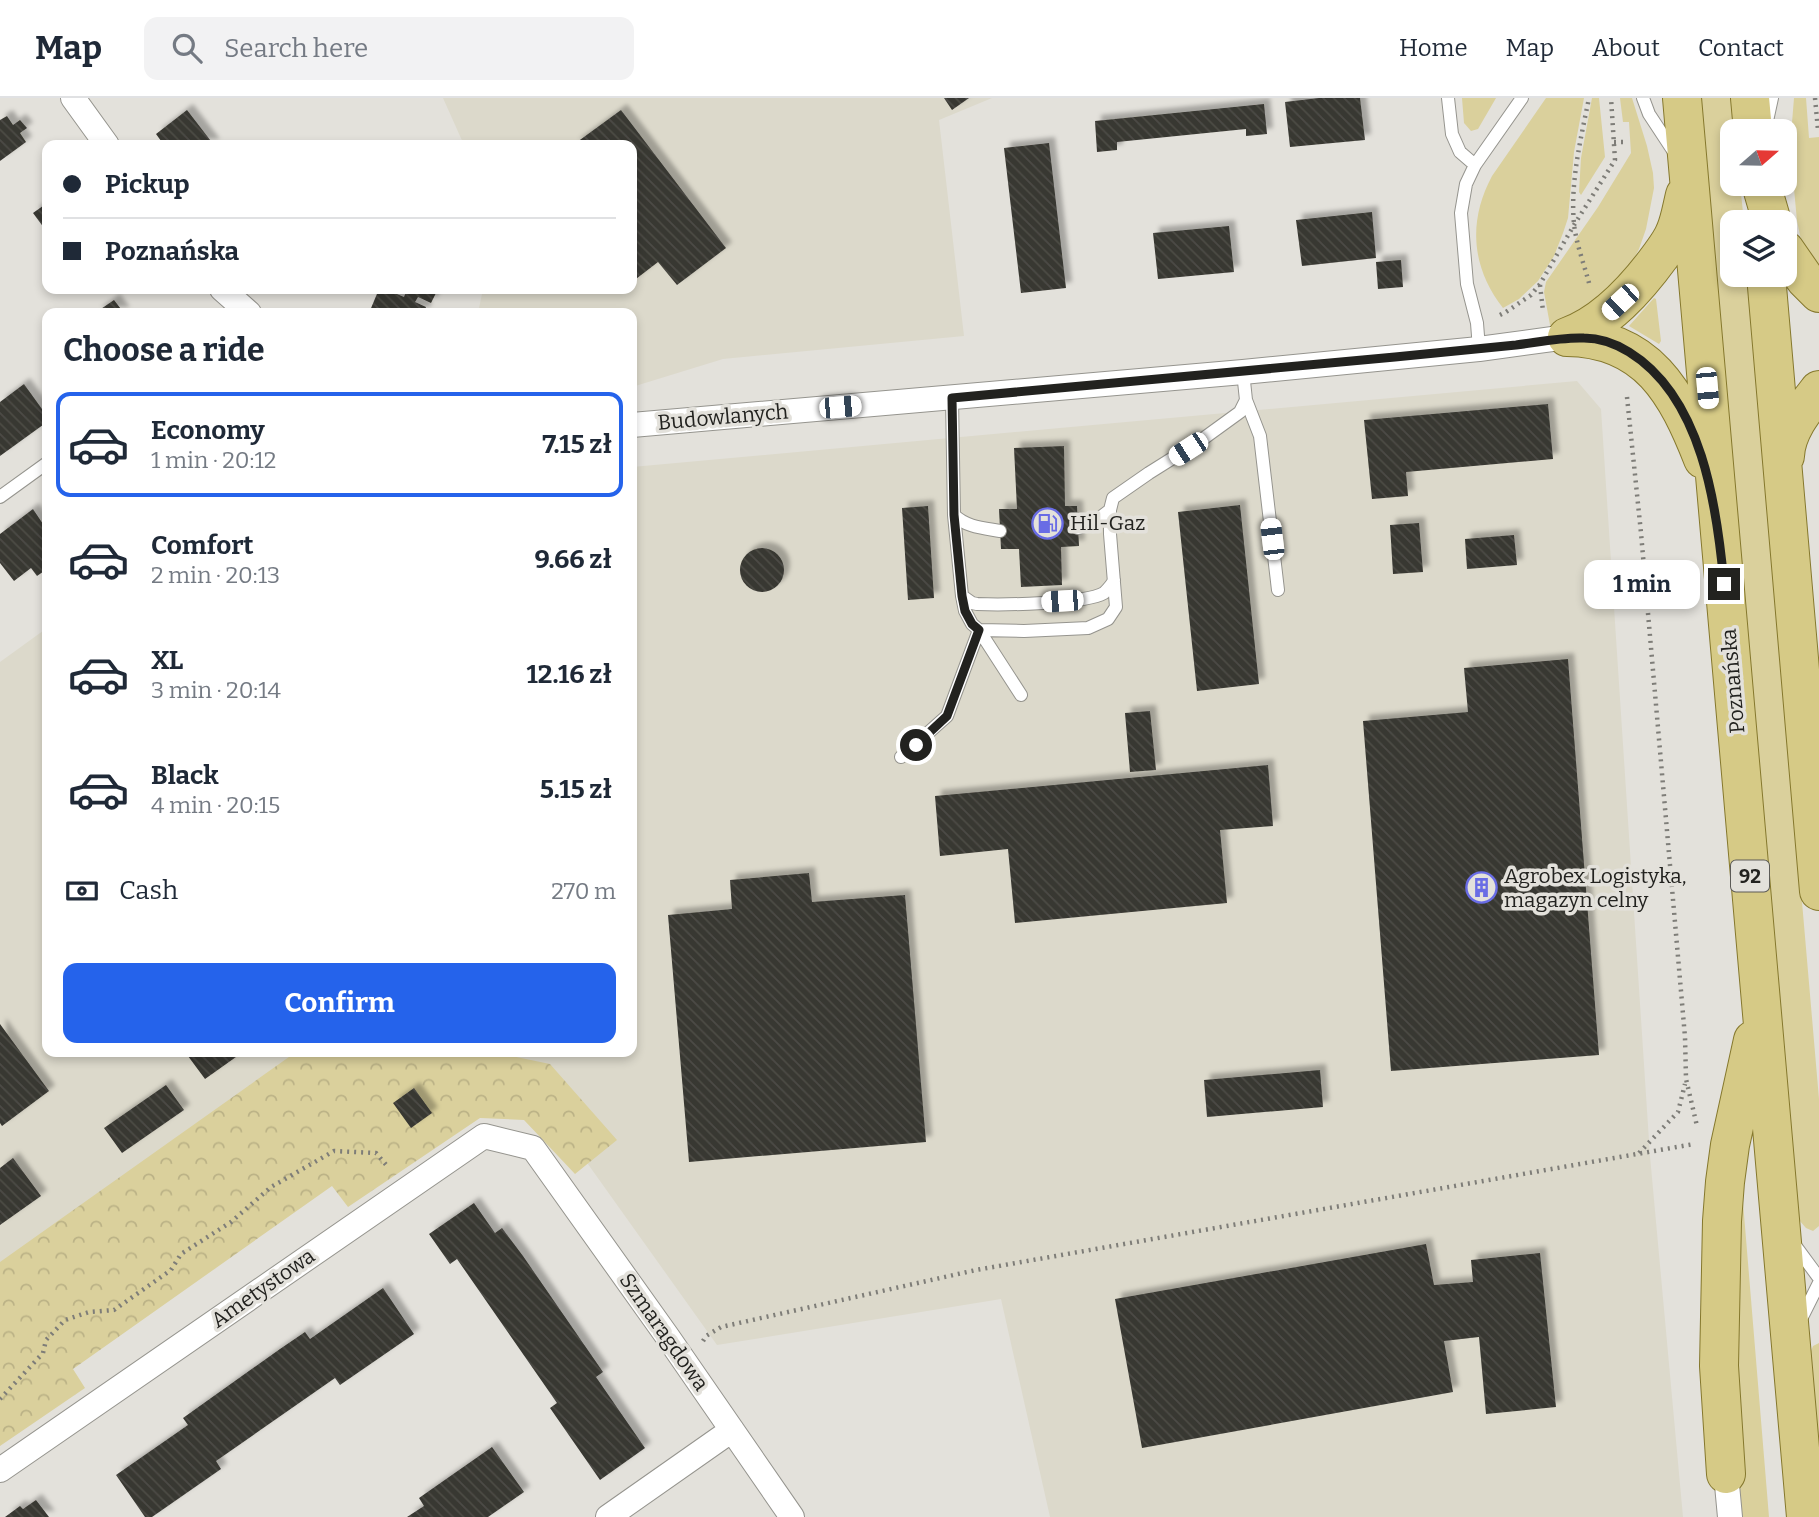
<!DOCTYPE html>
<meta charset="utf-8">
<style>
body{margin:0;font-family:Bitter,serif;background:#f2f2f3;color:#1f2937;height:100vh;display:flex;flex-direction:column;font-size:26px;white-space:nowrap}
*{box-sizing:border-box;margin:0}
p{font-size:23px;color:#747a83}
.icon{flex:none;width:38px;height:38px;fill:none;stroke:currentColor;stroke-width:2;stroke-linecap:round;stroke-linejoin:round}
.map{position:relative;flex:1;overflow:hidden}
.drawer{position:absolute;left:42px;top:210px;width:595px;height:749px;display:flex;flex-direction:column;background:#fff;border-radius:14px;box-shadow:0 4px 10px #0003}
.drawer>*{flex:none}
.guide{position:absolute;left:42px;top:42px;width:595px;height:154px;border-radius:14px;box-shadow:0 4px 10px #0003;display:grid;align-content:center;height:154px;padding:0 21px;background:#fff}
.needle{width:46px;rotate:70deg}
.tools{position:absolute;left:1720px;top:21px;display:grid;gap:14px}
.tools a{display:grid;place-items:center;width:77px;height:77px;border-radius:14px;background:#fff;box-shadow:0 4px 10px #0003;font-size:35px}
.end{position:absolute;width:32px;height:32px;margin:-16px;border:9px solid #22221f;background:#fff;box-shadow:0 0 0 4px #fff}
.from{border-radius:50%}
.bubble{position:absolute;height:49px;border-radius:14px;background:#fff;box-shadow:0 4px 10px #0003;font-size:23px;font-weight:700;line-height:49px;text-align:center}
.car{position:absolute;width:21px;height:42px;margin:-21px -10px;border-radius:9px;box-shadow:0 0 5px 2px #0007;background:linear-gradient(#fff 24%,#345 0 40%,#fff 0 76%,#345 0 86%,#fff 0)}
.guide b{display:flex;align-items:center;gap:24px;height:66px;font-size:26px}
.guide b+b{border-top:2px solid #e0e1e3}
.guide i{width:18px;height:18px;background:#1f2937}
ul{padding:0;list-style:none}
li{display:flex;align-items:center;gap:21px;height:105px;margin:0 14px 10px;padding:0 7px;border:4px solid transparent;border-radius:14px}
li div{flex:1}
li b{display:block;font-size:26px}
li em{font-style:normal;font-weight:700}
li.on{border-color:#2563eb}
li>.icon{width:63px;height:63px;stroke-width:1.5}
h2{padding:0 21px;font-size:32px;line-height:84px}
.pay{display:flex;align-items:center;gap:18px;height:77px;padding:0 21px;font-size:26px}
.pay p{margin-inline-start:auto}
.action{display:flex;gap:14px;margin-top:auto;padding:14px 21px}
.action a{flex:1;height:80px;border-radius:14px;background:#2563eb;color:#fff;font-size:28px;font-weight:700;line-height:80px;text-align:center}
header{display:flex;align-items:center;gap:42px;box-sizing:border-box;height:98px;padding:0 35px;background:#fff;border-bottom:2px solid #e0e1e3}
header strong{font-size:33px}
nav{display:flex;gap:38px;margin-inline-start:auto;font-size:24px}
.search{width:490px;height:63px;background:#f2f2f3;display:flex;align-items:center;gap:18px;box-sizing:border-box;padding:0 24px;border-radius:14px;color:#747a83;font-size:26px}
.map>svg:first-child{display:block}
</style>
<header>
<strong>Map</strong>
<div class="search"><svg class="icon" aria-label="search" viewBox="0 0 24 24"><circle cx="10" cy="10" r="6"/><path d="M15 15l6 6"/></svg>Search here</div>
<nav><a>Home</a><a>Map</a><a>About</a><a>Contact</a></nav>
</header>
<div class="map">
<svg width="1819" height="1419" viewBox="0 0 1819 1419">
<defs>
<pattern id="park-crowns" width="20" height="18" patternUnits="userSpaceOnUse" patternTransform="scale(1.75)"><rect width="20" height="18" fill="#dad09c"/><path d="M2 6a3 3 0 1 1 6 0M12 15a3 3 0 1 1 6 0" fill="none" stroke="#bbb286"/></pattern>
<pattern id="building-back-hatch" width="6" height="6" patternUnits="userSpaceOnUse" patternTransform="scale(1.75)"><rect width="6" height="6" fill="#383731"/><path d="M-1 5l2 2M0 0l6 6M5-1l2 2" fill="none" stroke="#4c4b46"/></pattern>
<filter id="shadow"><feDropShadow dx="6" dy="-6" stdDeviation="2" flood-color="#0004"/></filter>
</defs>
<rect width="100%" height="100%" fill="#e3e1db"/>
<path fill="#dcd9cb" d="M443,0h549l-53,22 25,216 -241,23 -91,28v-74h-154l5,-24h149v-144h-168z
M1577,283l24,28 49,747 33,361h-633l-49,-218 -284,46 -209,-293h124v-585z
M47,530v424h444l-491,346v-736z"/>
<path fill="#dad09c" d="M1462,0h34l-18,31 -7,2 -7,-8z
M1546,0h38l-10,54 -6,66 -5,15 -9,23 -16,25 -19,18 -16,9c-32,-41 -35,-87 -11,-132z
M1592,0h7l6,59 -24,38 -2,-3 2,-34z
M1620,0h12l15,48 6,27 1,15 -8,41 -7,20 -11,21 -29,30 -39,23 -10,2 -6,-33 2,-10 52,-75 33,-54 -2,-31h-6z
M1701,0h32l2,33h-3v53h8l4,38h-12v53h16l71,824v127l-6,5 -7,-3 -7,-8z
M1794,0h12l3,40 10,-1v135l-18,-32 -4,-19 -5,-54 -1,-32z
M1654,200l2,1 5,42 -2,3 -30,-18z
M1739,1056l30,363h-31l-4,-46z
M1819,1245v103l-8,-95 2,-5z"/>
<path fill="url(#park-crowns)" d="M296,954h196l58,12 67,76 -42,34 -51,-54 -44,-2 -132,89 -16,-21 -259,183 12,19 -85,58v-184z"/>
<path fill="url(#building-back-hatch)" filter="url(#shadow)" d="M944,0h25l-17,12z
M1319,0h41l5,42 -75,7 -5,-45z
M1264,6l3,30 -21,2v-7l-129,13v8l-20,2 -2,-31z
M187,12l27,35h-50l-8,-11z
M621,12l105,138 -49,37 -19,-23 -26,20v-137h-59z
M7,18l6,9 7,-5 7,8 -7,5 6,9 -26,19v-41z
M1049,45l17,145 -45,5 -17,-145z
M47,105v29l-14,-19z
M1372,114l4,46 -74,8 -6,-46z
M1229,128l5,46 -76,7 -5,-46z
M1401,162l2,27 -25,2 -2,-27z
M379,191h6l19,8 3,-8h31l-7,14 -13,-6 -3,5 11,5 -2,6h-55z
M114,202l10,13h-29z
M24,286l23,32v6l-47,34v-54z
M1548,306l5,55 -147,13 2,24 -36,3 -8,-79z
M1064,348l1,60h12l2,40 -18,1 1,38 -41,2 -2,-38h-18l-2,-40h18l-3,-61z
M1240,407l19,179 -62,7 -19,-179z
M928,408l6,92 -26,2 -6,-92z
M33,411l14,21v39l-10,7 -6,-8 -17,13 -14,-18v-29z
M1419,425l4,49 -30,2 -3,-49z
M1514,437l3,30 -50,4 -2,-30z
M740 472a22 22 0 1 1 44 0a22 22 0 1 1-44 0Z
M1568,561l31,396 -208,16 -28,-350 105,-9 -4,-44z
M1150,613l6,59 -26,2 -5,-59z
M1268,667l5,61 -53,4 7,73 -212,20 -7,-74 -68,7 -5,-60z
M809,775l3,29 93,-7 21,247 -237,20 -21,-247 64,-6 -2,-29z
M0,926l49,67 -47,35 -2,-3z
M185,954h58l-38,27z
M1320,972l3,37 -116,10 -3,-37z
M166,987l18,25 -62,43 -18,-25z
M414,990l18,25 -21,15 -18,-25z
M13,1060l28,38 -41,29v-57z
M474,1105l21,30 7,-5 21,28 80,116 -7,5 49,71 -45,32 -50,-72 7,-5 -100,-144 -7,5 -21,-30z
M1426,1146l8,41 39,-3 -2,-22 69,-7 16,154 -70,7 -7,-77 -35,4 9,51 -311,56 -27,-149z
M383,1190l31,46 -74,51 -5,-7 -119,83 5,8 -69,48h-7l-29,-42 72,-50 -5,-7 97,-69 25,-17 5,7z
M492,1349l32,45 -36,25h-81l17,-11 -5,-8z
M36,1402l13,17h-44l15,-11 3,3z"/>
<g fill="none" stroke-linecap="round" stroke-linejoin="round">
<defs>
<path id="lane" d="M1448,0l4,36 8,18 15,13
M1643,0l6,16 25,38
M1767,23l5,-23
M1479,251l-2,-26 -10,-39 -6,-71 5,-29 9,-19 47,-67
M952,300l2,117 8,81 3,15 7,13 7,6 45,1 64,-3 20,-9 8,-12 -6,-73v-24l3,-12 36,-25 51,-32 40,-29 6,-12 -3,-28
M1246,302l14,36 18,154
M0,399l47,-34
M954,417c12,12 29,13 46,16
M1078,430l15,-5 17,-13
M962,498l10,7 5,1c25,1 108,0 127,-11 4,-4 8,-8 10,-13
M979,532l42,65
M901,659l46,-41 32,-86
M1794,1146l25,34
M1800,1223l19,-38"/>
<path id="street" d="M73,0l34,47
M222,191l27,24
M632,327l611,-53 236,-23 88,-12
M0,1372l484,-334 49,12 134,188 125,181
M1726,1376l4,43
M608,1419l124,-87"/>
<path id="primary" d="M1682,0l124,1419
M1750,0l3,33
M1761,86l11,38
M1785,152l20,29 14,14
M1766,177l53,616
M1567,239c81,1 110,56 136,122
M1567,239c39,-14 70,-49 94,-82 5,-7 11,-15 14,-23 5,-11 7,-25 10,-37
M1785,358c1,-25 19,-47 34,-66
M1726,1376l-7,-108 3,-145 3,-39 5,-37 23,-105"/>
</defs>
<use href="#lane" stroke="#95948e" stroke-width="14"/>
<use href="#street" stroke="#95948e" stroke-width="26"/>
<use href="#primary" stroke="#85782d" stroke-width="40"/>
<path stroke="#7e7d78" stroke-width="4.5" stroke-dasharray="2 5" stroke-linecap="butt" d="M1815,0l3,32
M1614,44h12
M1589,185c-5,-19 -13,-40 -15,-59 -4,-42 7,-86 15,-126
M1540,187l3,26
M1500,217l6,-3 25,-17 9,-11 34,-59 41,-65 -4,-62
M1627,299l14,136 44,504 1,42 11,47
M1639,1055l39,-41 7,-28
M703,1243l3,-5 15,-9 255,-57 718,-126
M0,1301l43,-46 3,-13 19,-20 24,-8 25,-2 57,-40 10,-16 50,-32 40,-35 63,-36 42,2 12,14"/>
<use href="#lane" stroke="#fff" stroke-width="12"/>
<use href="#street" stroke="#fff" stroke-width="24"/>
<use href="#primary" stroke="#d6ca86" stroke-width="38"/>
</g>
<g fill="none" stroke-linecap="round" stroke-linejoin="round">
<path stroke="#22221f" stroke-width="9" d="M916,647l31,-29 32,-86 -7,-6 -7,-13 -3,-15 -8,-81 -2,-117c148,-14 295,-27 443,-41 40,-4 81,-8 121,-12 23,-3 46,-8 68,-7 16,0 32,6 45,14 73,45 88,154 95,232"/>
</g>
<defs>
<symbol id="fuel-ring" viewBox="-11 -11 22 22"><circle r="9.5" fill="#e3e1db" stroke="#696ce5" stroke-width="1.5"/><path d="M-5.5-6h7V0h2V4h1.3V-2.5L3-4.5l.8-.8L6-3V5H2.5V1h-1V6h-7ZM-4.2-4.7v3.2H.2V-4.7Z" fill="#696ce5"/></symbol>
<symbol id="building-ring" viewBox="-11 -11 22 22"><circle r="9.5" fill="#e3e1db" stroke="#696ce5" stroke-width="1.5"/><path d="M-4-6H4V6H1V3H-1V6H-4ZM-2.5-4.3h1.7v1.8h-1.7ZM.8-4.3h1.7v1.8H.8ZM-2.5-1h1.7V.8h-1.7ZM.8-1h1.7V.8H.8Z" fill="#696ce5"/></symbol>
</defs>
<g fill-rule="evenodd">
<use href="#fuel-ring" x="1030" y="408" width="35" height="35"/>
<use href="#building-ring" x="1464" y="772" width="35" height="35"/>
</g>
<g text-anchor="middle" stroke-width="7" stroke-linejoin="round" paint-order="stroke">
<rect fill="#e3e1db" stroke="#5c5b57" stroke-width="2" x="1731" y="762.5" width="38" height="31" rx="5"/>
<g font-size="19" font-weight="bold" fill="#22221f">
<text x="1750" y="785">92</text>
</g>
<g font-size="21" fill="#22221f" stroke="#e3e1db">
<text transform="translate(723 319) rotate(-5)" y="7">Budowlanych</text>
<text transform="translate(1733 583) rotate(-95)" y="7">Poznańska</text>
<text transform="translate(263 1190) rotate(-35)" y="7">Ametystowa</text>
<text transform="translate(664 1234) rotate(55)" y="7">Szmaragdowa</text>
</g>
<g font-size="21" fill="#22221f" stroke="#e3e1db" text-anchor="start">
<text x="1070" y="432">Hil-Gaz</text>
<text x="1504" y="785">Agrobex Logistyka,<tspan x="1504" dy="24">magazyn celny</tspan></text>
</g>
</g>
</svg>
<div class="tools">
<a><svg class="needle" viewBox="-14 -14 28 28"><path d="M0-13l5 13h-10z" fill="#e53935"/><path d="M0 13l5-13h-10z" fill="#747a83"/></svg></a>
<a><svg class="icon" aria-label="layers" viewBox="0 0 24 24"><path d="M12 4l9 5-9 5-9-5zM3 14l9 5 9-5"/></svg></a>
</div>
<i class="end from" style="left:916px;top:647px"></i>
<i class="end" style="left:1724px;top:486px"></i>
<div class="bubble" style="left:1584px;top:462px;width:116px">1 min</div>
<i class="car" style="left:1620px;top:204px;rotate:227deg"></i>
<i class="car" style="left:1707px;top:290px;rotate:175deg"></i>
<i class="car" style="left:840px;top:309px;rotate:85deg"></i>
<i class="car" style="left:1188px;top:351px;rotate:237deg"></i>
<i class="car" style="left:1272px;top:441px;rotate:353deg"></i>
<i class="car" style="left:1062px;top:503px;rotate:266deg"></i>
<div class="guide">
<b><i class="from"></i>Pickup</b>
<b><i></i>Poznańska</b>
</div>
<section class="drawer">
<h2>Choose a ride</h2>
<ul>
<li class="on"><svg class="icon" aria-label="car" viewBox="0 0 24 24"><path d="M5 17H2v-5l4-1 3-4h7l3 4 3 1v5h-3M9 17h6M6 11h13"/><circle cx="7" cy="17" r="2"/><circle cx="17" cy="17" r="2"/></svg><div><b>Economy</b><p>1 min · 20:12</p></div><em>7.15 zł</em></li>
<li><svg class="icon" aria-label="car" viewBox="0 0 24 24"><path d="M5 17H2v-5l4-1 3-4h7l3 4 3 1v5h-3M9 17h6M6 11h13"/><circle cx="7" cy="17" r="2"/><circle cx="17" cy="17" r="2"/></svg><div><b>Comfort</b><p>2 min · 20:13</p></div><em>9.66 zł</em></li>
<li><svg class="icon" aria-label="car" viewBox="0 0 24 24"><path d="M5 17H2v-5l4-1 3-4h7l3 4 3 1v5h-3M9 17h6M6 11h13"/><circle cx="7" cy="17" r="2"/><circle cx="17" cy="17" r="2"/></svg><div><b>XL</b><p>3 min · 20:14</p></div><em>12.16 zł</em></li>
<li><svg class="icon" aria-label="car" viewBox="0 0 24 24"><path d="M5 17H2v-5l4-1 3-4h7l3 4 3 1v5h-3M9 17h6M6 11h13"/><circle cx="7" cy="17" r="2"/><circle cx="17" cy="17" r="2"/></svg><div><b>Black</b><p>4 min · 20:15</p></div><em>5.15 zł</em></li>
</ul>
<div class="pay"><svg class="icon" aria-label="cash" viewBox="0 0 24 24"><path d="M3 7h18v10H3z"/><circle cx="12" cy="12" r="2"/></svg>Cash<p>270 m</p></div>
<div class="action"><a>Confirm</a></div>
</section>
</div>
